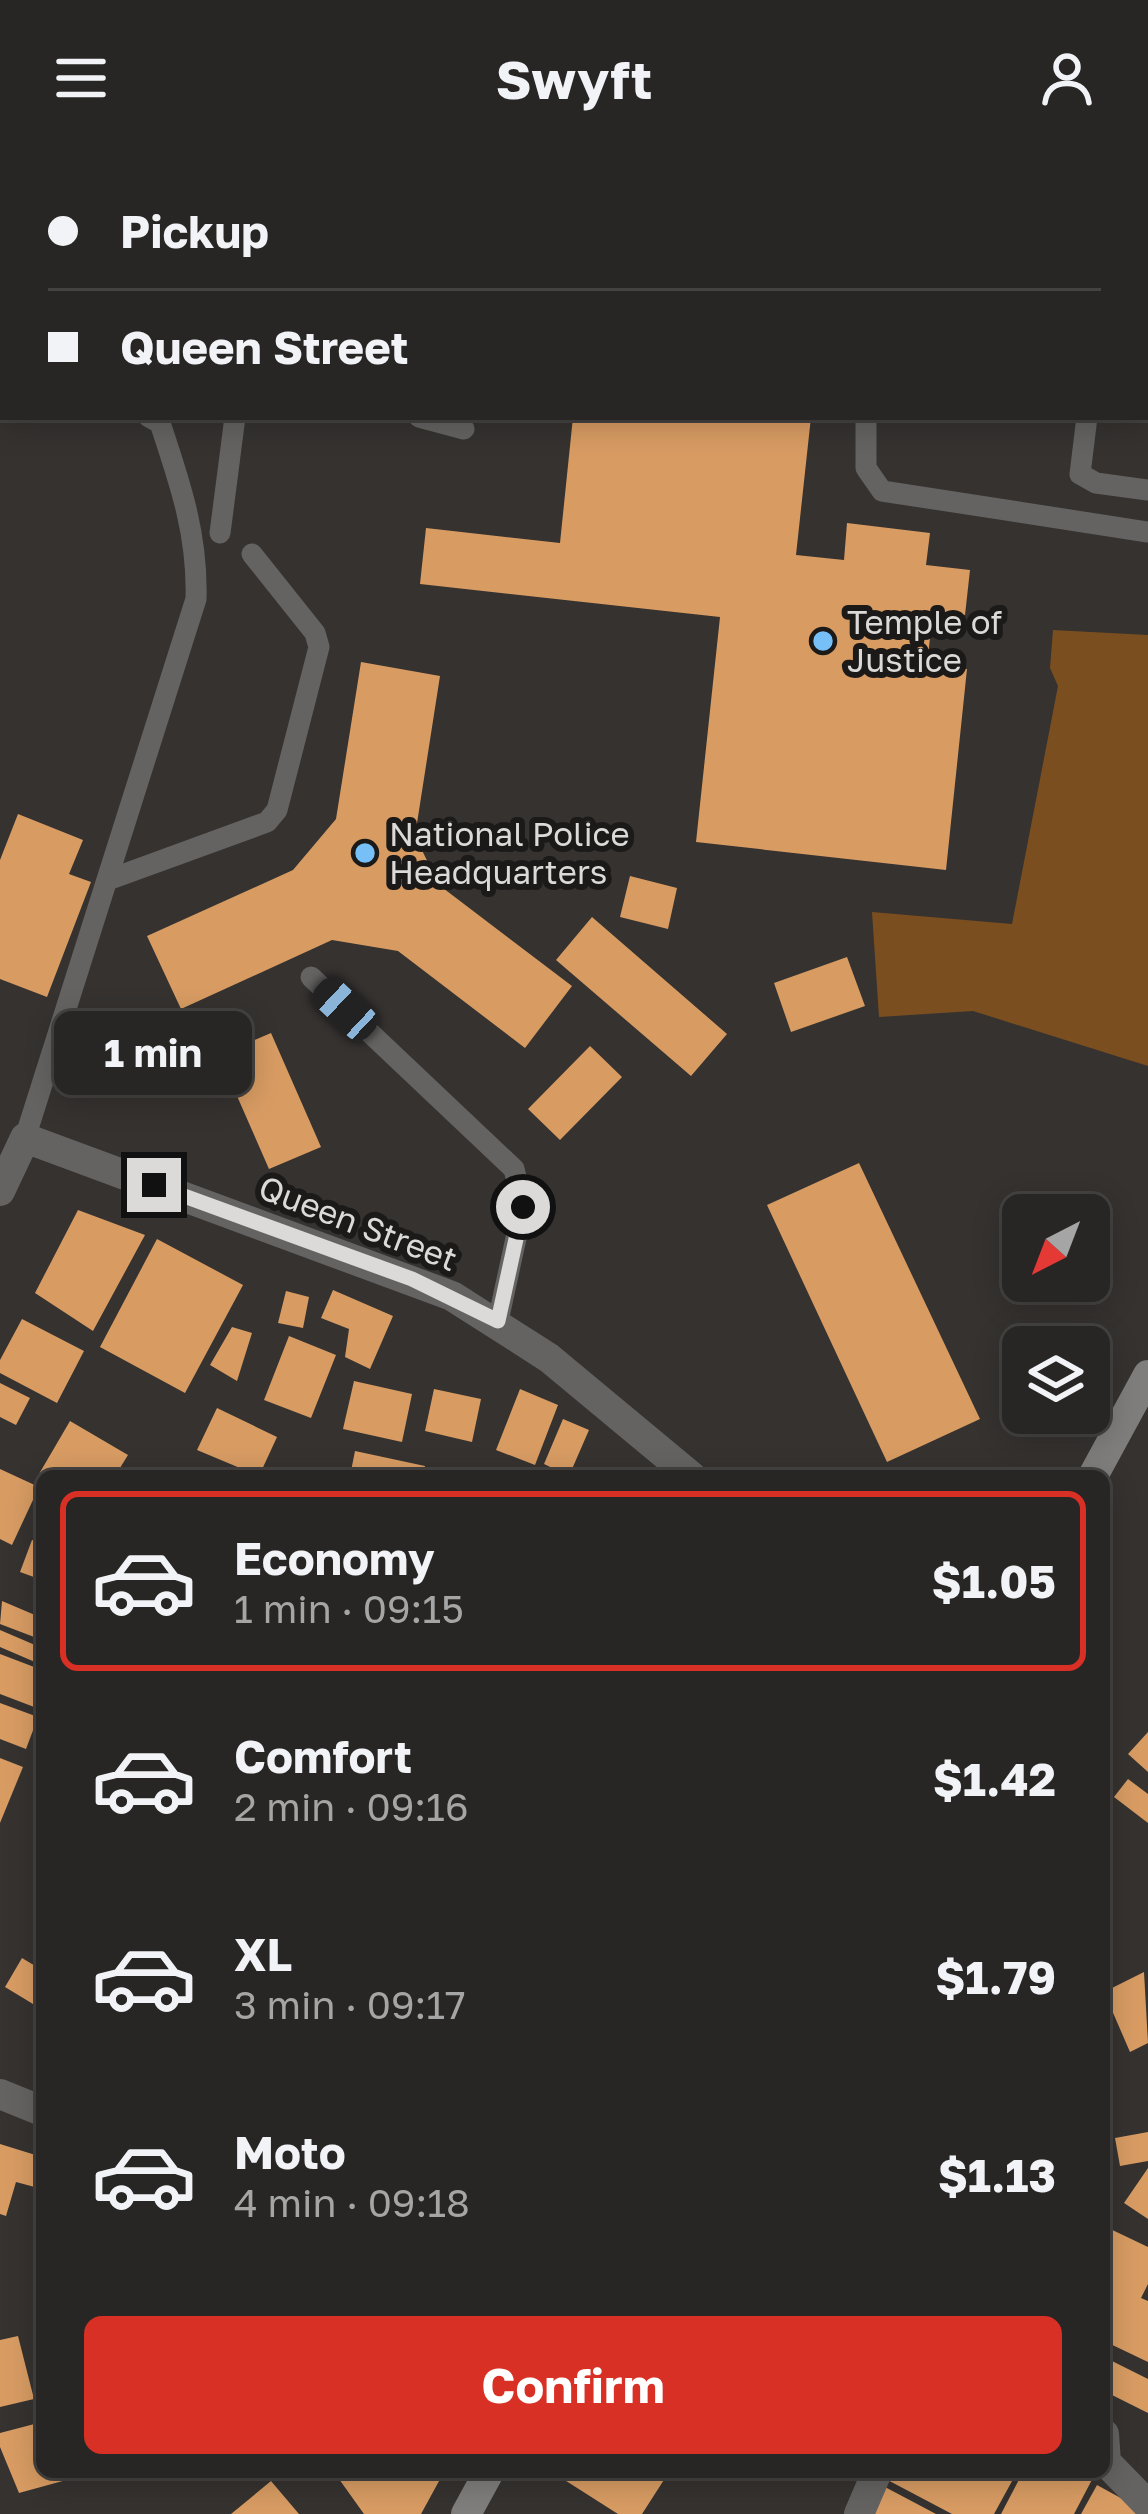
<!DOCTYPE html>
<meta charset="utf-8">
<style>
body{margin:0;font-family:"Golos Text",sans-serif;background:#343231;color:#f1f3f6;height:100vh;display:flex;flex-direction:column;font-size:45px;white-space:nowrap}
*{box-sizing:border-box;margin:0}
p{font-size:39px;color:#a5a5a6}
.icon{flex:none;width:66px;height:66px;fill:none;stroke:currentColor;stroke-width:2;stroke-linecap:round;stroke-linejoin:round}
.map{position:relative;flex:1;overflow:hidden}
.sheet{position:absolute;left:36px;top:1314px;width:1074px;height:1008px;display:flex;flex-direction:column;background:#282624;border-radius:18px;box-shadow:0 6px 30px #0003,0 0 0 3px #444341}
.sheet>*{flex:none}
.hud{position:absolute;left:0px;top:0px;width:1149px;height:264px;box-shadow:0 6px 30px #0003,0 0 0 3px #444341;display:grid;align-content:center;height:264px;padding:0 48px;background:#282624}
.needle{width:78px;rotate:222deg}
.controls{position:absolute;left:1002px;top:1038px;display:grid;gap:24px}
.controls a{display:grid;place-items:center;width:108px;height:108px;border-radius:18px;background:#282624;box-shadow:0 6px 30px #0003,0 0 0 3px #444341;font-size:60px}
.end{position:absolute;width:54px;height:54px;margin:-27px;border:15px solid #dbdad8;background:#111;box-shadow:0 0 0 6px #111}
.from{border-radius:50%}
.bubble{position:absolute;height:84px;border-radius:18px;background:#282624;box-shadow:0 6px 30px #0003,0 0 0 3px #444341;font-size:39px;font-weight:700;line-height:84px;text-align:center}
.car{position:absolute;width:36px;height:72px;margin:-36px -18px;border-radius:15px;box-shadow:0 0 9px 3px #0007;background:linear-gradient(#222 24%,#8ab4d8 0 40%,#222 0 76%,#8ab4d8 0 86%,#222 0)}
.hud b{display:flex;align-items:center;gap:42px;height:114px;font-size:45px}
.hud b+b{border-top:3px solid #444341}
.hud i{width:30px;height:30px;background:#f1f3f6}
ul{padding:21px 0 0;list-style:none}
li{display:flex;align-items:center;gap:36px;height:180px;margin:0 24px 18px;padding:0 24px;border:6px solid transparent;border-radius:18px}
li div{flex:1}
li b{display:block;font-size:45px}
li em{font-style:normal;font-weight:700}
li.on{border-color:#d93025}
li>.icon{width:108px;height:108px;stroke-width:1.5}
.cta{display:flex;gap:24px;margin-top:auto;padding:24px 48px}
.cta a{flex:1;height:138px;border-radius:18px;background:#d93025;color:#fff;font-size:48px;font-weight:700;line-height:138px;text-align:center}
header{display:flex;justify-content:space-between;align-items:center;height:156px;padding:0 48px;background:#282624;font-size:54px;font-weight:700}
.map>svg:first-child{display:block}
</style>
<header><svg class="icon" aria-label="menu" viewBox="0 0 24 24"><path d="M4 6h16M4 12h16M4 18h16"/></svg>Swyft<svg class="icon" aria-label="person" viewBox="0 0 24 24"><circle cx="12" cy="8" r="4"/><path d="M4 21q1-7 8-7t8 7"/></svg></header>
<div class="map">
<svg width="1148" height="2358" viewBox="0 0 1148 2358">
<rect width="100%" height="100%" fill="#353230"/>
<path fill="#7b4e1f" d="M1053,474l95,5v431l-175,-55 -94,6 -7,-105 140,12 46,-238 -8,-18z"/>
<path fill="#d89c63" d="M573,261h238l-15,138 48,5 3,-37 83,10 -4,32 44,5 -5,45 -32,-4 -6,54 40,4 -21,201 -250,-28 24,-225 -300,-33 6,-56 134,15z
M361,506l79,14 -25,160 24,49 133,101 -47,62 -127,-97 -66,-11 -151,69 -34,-73 146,-66 43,-51z
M18,658l65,26 -14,34 22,8 -44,115 -47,-18v-119z
M630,720l47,12 -9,41 -48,-12z
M592,761l135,117 -36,42 -135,-116z
M847,801l18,49 -74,26 -17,-49z
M271,877l50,114 -52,22 -50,-114z
M590,890l32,31 -62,63 -32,-31z
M859,1007l121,256 -93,43 -120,-257z
M78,1054l67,25 -52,96 -58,-38z
M157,1083l86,46 -58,108 -85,-46z
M333,1134l60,26 -23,53 -25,-12 4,-28 -28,-11z
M286,1135l23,6 -6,31 -25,-5z
M22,1163l62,32 -27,52 -57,-30v-13z
M232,1171l20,6 -15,48 -27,-16z
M289,1180l47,19 -25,63 -47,-18z
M354,1225l58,13 -10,48 -59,-13z
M0,1227l30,15 -14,27 -16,-8z
M434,1233l47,10 -9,43 -47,-11z
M520,1233l38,16 -23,60 -39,-15z
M217,1252l60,29 -18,39 -62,-26z
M563,1263l26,11 -20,46 -25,-12z
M70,1265l58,34 -13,21 -76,-2z
M355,1295l70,15 -2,10h-73z
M0,1313l39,18 -27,58 -12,-6z
M32,1384l10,3v37l-22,-8z
M2,1445l40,17v22l-42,-16z
M0,1474l42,18v17l-42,-18z
M0,1498l42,16v40l-42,-16z
M0,1547l38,14 -12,32 -26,-10z
M1148,1576v40l-20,-18z
M0,1602l23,9 -23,56z
M1128,1623l20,15v29l-34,-26z
M22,1802l20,12v17l-9,17 -28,-17z
M1144,1816l4,71 -18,9 -26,-60z
M1148,1976v29l-28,5 -5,-28z
M0,1988l42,13v32l-26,-7 -10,34 -6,-2z
M1148,2012v51l-24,-16z
M1104,2070l44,21v37l-7,14 7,3v61l-44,-21z
M18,2180l16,63 -34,8v-67z
M1104,2201l44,22v34l-44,-22z
M42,2266v50h26l2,7 -51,14 -19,-46v-14z
M334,2316h110l-23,42h-57z
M567,2316h102l-27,42h-24l-55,-35z
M883,2316h134l-23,42h-42l-72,-38z
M1023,2316h73l-22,42h-73z
M271,2325l28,33h-68z
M1097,2329l51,28v1h-67z
M885,2331l51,27h-65z"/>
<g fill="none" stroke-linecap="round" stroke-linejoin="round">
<path stroke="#656362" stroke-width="21" d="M76,0l2,3
M0,200l3,1
M419,261l45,12
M866,261v51l16,23 266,41
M1087,261l-7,57 16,9 52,7
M220,377l15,-116
M108,724l159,-58 10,-12 42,-163 -4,-14 -63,-79
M311,821l203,192 9,37 -25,115
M25,982l171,-539c2,-64 -16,-116 -36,-176l-11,-6"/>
<path stroke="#656362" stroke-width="30" d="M0,1035l25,-53 427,158 97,62 142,118
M1104,2278l2,28 42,43
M859,2358l18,-42"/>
<path stroke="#656362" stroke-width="30" d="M0,1938l42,17"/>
<path stroke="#807e7c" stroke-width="30" d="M1093,1320l55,-101
M466,2358l23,-42"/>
<path stroke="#9e9c99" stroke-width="33" d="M33,3l1,-3
M0,126l3,-11"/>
</g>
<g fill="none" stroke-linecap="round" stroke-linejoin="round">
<path stroke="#dbdad8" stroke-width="15" d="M154,1029l258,94 86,42 25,-114"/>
</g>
<g fill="#77bff7" stroke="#1c1a19" stroke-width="4.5">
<circle cx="823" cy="485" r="12"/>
<circle cx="365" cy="697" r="12"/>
</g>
<g text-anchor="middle" stroke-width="12" stroke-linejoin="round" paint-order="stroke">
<g font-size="33" fill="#dbdad8" stroke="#1c1a19" text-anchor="start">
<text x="847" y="478">Temple of<tspan x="847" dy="38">Justice</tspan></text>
<text x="389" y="690">National Police<tspan x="389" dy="38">Headquarters</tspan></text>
</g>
<g font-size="33" fill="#dbdad8" stroke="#1c1a19">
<text transform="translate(358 1067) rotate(21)" y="12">Queen Street</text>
</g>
</g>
</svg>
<div class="controls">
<a><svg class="needle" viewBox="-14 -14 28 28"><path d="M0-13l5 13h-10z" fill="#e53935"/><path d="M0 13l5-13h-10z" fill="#a5a5a6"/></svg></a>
<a><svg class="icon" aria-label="layers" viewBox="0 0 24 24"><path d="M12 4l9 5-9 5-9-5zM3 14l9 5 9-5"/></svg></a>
</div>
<i class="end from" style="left:523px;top:1051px"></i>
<i class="end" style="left:154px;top:1029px"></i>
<div class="bubble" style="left:54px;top:855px;width:198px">1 min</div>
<i class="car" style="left:345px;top:853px;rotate:313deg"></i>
<div class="hud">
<b><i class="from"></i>Pickup</b>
<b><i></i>Queen Street</b>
</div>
<section class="sheet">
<ul>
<li class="on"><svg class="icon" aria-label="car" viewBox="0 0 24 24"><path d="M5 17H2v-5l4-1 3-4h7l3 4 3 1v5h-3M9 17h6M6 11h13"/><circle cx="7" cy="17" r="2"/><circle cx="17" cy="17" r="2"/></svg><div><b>Economy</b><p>1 min · 09:15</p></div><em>$1.05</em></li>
<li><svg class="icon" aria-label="car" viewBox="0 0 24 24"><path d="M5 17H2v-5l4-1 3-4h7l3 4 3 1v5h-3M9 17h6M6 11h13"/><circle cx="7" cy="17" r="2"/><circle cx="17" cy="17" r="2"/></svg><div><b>Comfort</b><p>2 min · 09:16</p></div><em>$1.42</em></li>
<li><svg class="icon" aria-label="car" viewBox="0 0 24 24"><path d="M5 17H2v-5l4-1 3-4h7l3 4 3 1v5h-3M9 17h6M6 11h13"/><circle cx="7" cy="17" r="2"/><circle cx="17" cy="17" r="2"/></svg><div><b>XL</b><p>3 min · 09:17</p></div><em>$1.79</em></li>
<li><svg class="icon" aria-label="car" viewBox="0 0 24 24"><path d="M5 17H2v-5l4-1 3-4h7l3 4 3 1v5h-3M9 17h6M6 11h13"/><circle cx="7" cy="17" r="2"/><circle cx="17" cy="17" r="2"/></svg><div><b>Moto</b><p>4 min · 09:18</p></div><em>$1.13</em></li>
</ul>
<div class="cta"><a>Confirm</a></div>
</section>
</div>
